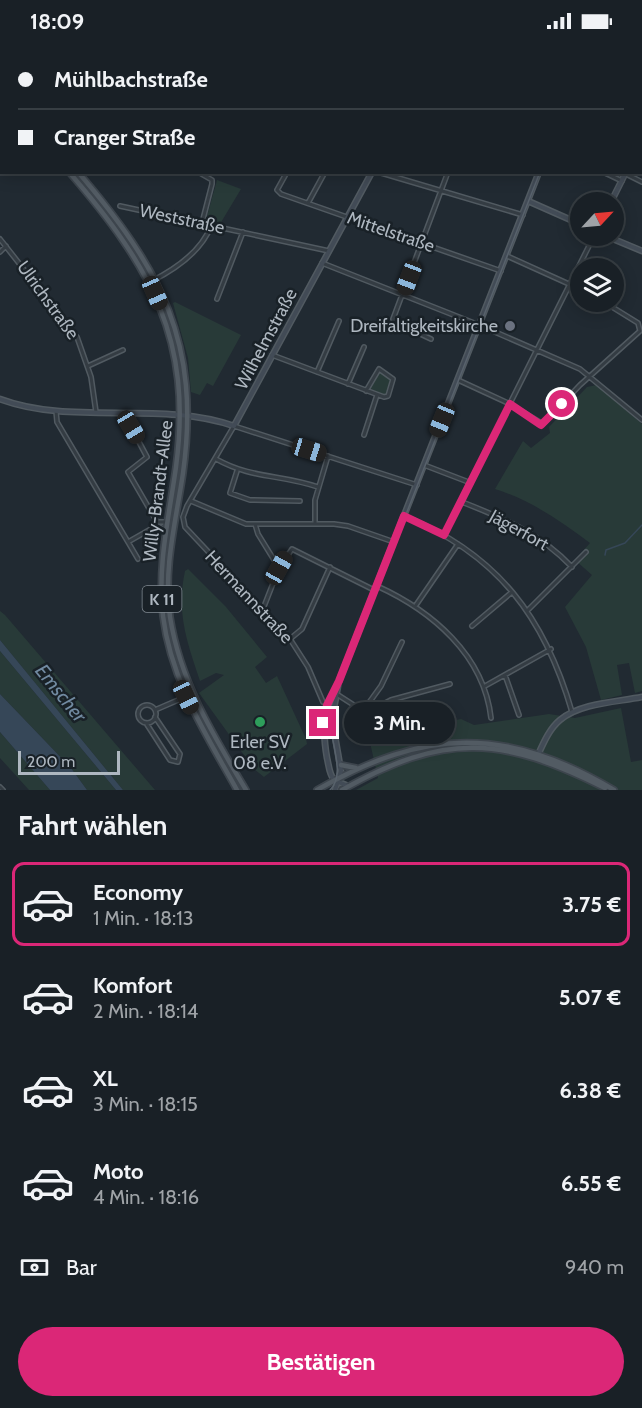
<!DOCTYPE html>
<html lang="de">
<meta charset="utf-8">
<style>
body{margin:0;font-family:Cabin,sans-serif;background:#262d32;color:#f1f3f6;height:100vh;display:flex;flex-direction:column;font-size:22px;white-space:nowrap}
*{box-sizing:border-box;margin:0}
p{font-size:20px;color:#9fa3a7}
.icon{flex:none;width:33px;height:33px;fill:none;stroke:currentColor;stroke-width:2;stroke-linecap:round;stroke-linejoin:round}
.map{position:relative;height:748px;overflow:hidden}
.drawer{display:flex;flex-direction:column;background:#192026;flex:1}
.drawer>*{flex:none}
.banner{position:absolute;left:0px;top:0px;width:642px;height:132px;box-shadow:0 3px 15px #0003,0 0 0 2px #373e43;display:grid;align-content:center;height:132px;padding:0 18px;background:#192026}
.needle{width:39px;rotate:64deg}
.tools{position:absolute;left:570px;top:150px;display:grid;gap:12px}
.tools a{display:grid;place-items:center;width:54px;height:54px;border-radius:50%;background:#192026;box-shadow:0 3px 15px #0003,0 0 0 2px #373e43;font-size:30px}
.scale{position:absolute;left:18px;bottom:15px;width:102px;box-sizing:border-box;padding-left:6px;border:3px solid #aeb7c0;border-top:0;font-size:16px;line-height:21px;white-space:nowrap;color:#aeb7c0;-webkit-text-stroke:4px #192127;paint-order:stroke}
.end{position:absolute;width:27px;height:27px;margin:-14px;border:8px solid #db2777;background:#fff;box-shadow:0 0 0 3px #fff}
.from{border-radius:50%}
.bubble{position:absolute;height:42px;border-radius:21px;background:#192026;box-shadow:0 3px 15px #0003,0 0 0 2px #373e43;font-size:20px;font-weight:700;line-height:42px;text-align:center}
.car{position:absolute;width:18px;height:36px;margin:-18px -9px;border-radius:8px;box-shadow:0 0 4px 2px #0007;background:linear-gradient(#222 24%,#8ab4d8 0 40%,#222 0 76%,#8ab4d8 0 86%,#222 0)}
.banner b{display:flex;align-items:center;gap:21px;height:57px;font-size:22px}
.banner b+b{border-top:2px solid #373e43}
.banner i{width:15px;height:15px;background:#f1f3f6}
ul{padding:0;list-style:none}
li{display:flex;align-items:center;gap:18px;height:84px;margin:0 12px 9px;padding:0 6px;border:3px solid transparent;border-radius:12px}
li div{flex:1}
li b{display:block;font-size:22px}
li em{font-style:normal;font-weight:700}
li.active{border-color:#db2777}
li>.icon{width:54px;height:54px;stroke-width:1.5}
h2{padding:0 18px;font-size:27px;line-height:72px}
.pay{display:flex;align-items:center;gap:15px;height:66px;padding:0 18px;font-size:22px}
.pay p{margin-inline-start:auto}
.primary-button{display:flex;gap:12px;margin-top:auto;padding:12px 18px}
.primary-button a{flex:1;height:69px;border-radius:36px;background:#db2777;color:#fff;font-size:24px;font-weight:700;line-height:69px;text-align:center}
.status{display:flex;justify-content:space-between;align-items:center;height:42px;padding:0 30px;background:#192026;direction:ltr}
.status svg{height:16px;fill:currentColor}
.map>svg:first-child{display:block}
</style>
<div class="status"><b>18:09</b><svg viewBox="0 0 49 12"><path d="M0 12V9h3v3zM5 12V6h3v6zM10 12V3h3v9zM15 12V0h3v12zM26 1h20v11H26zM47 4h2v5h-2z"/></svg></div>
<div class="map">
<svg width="642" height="748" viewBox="0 0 642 748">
<rect width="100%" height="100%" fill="#212a32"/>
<path fill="#283a38" d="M217,138l24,9 -21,35 -14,-4z
M175,260l66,33 -28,51 -6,-3 -7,12 -9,-3 -3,-34 -15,-55z
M379,328l13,11 -7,14 -17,-7z
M597,343l45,39v267l-7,2 -6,-30 -12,2 5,30 -21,5 -15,-53 -21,-40 27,-32 -17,-15 15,-17c-29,-22 -60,-43 -95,-54l28,-48 8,7 19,-15 -1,-6 38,-40z
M188,527l38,38 41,50 -12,10 11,16 11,-7 29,63 1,5 -43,33 -10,-8 -55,-76 25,-18 -8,-2 -16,8c-13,-39 -24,-68 -15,-110z
M0,569l5,4 150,175h-32l-123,-150z
M0,609l116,139h-29l-16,-22 -71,-74z
M621,666l10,54 11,-2v30h-286l22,-12 -9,-40 92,-19 13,6 75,-11 26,4z
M0,690l50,58h-21l-29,-32z"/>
<path fill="#364758" d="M0,598l123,150h-7l-116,-139z
M0,652l71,74 16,22h-37l-50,-58z"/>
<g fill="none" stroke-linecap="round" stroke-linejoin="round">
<path stroke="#364758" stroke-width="1.5" d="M605,513l1,-5 19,-7 17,-18"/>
<defs>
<path id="street" d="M33,0l2,2
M398,0l3,1
M564,0l3,2
M67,2l1,-2
M147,2l1,-2
M253,2l1,-2
M512,2v-2
M640,19l2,-4
M640,26l2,4
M640,80l2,1
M198,130l14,8v4l-10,39
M287,130l-10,18 4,4 220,77
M378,130l145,43
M603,130l19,9
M626,132l16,8
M308,161l17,-31
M120,164l209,45
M0,197l77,98 14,40 5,35
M0,210l6,-6
M507,214l73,33
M322,221l157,62 101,44 62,51
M150,240c24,-12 51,-30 61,-56
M217,257l26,-67
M431,297l-36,-17 -2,-3 55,-147
M272,313l112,42 4,-1 5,-17 -14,-10 -13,22
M88,324l35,-16
M317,330l22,-51
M458,338l52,24 33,20 37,-39 60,-54 -2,-8 -34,-21
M348,342l16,-37
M56,369l1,11 71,120 28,-16 1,-4h10
M128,371l3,14 16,30 -19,15 29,50
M364,393l13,-40
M216,417c36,20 64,15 102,28
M424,423l47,18
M237,429l-7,22 20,7 50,1
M191,459l55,23h88l14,2 46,16
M462,460c41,16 79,32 110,65
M404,474c94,38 141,102 168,196
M255,482l3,10 21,34
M315,482v-24l13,-44
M156,484l10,4
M444,493l150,-299
M128,500l10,17
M377,544c55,25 107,69 114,132
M416,563l42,-61
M263,567l16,-41 13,-19 82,41
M527,569l59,-59
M472,584l40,-34
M290,597l12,-10 28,-62
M505,633l14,40
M485,644l66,-37
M335,651l28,18 8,19
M138 672a9 9 0 1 1 18 0a9 9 0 1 1-18 0Z
M331,664l-8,-4 -15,-35 -18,-28 -105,-112 -2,-10 4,-11 47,-80 183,59
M155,668l37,-16
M363,669l18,-25 21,-44
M365,672l26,-14 59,-16
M146,681l24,37 8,2 2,-8 -25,-37
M0,745l3,3"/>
<path id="secondary" d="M240,0l3,2
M411,2l1,-2
M590,2v-2
M640,102l2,-3
M528,159l52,23
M611,160l15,-30
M606,194l36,15
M0,357c72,27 161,1 234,27l138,-254
M537,715c6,-13 12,-28 23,-37 20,-17 57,-18 82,-23
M348,744l-14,-6c-5,-6 -5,-14 -7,-22 -6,-34 -2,-46 12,-77l200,-509
M335,748l6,-19 -9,-52 6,-33"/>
<path id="primary" d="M0,48l2,1
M0,57l2,2
M69,130c82,95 124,167 107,295 -7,50 -19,99 -13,149 8,65 43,118 74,174
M78,130c83,97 123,171 105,301 -7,48 -20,95 -13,144 10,64 43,118 76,173
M341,723l15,3
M317,748c108,-62 189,-64 297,0
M342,748c103,-58 159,-54 263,-2"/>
</defs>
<use href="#street" stroke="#515a61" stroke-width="6"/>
<use href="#secondary" stroke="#515a61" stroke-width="7"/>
<use href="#primary" stroke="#3d454d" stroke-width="8"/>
<use href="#street" stroke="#343c43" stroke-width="3"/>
<use href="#secondary" stroke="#424b56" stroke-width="4"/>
<use href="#primary" stroke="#525b63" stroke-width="4.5"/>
<path stroke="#58626c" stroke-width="1.5" d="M591,2v-2
M330,748c19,-18 -6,-59 1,-84l209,-534"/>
</g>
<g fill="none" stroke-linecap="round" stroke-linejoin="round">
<path stroke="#db2777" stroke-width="8" d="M323,681l4,-18 12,-24 65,-165 40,19 66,-131 31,21 21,-21"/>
</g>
<circle fill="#6b7280" stroke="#192127" stroke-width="2" cx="510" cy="284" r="6"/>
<circle fill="#2e9e5b" stroke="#192127" stroke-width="2" cx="260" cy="680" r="6"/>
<g text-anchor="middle" stroke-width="5" stroke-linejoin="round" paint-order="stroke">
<rect fill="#192127" stroke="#818a92" stroke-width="1.5" x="142.5" y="544" width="39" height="26" rx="4.5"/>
<g font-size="16" font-weight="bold" fill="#aeb7c0">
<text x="162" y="563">K 11</text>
</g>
<g font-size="18" fill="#aeb7c0" stroke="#192127">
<text transform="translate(182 177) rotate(12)" y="6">Weststraße</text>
<text transform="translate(391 190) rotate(19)" y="6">Mittelstraße</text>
<text transform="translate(48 258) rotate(54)" y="6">Ulrichstraße</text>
<text transform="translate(266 297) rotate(-62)" y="6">Wilhelmstraße</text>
<text transform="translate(158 449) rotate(-83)" y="6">Willy-Brandt-Allee</text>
<text transform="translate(519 488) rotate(29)" y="6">Jägerfort</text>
<text transform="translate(249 555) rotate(47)" y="6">Hermannstraße</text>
</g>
<g font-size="18" fill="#aeb7c0" stroke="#192127" text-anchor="end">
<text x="498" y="290">Dreifaltigkeitskirche</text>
<text x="260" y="706" text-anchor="middle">Erler SV<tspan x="260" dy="21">08 e.V.</tspan></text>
</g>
<g font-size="20" font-style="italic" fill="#718aa1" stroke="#192127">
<text transform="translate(61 651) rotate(51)" y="7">Emscher</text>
</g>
</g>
</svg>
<div class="tools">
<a><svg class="needle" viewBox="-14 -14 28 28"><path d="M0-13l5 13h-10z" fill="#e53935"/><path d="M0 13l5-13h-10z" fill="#9fa3a7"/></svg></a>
<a><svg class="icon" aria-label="layers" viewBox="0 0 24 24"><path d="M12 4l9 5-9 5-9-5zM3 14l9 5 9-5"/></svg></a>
</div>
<div class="scale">200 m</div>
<i class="end from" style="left:562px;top:362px"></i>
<i class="end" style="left:323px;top:681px"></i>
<div class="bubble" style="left:344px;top:660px;width:111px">3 Min.</div>
<i class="car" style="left:409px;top:236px;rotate:201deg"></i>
<i class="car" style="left:155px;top:251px;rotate:156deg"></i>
<i class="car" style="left:442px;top:378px;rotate:202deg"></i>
<i class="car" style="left:131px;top:385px;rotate:149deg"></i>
<i class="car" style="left:309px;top:408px;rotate:107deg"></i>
<i class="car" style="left:279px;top:526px;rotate:29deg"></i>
<i class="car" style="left:186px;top:655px;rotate:155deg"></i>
<div class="banner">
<b><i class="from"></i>Mühlbachstraße</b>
<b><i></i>Cranger Straße</b>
</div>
</div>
<section class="drawer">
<h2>Fahrt wählen</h2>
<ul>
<li class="active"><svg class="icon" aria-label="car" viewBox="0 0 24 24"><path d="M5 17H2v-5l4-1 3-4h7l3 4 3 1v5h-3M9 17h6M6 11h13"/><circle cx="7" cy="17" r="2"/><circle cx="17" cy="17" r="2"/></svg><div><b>Economy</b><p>1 Min. · 18:13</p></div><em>3.75 €</em></li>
<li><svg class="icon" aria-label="car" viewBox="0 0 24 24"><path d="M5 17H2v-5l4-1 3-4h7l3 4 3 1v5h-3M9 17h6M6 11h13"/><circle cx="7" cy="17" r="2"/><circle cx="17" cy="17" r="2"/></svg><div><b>Komfort</b><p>2 Min. · 18:14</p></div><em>5.07 €</em></li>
<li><svg class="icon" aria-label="car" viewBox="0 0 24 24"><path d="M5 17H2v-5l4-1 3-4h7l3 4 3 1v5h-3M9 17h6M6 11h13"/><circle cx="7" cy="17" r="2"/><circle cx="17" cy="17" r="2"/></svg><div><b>XL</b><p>3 Min. · 18:15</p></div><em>6.38 €</em></li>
<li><svg class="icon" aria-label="car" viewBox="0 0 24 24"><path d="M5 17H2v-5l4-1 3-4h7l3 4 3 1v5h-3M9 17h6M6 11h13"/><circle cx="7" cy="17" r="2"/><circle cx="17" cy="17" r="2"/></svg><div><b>Moto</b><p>4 Min. · 18:16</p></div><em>6.55 €</em></li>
</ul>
<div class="pay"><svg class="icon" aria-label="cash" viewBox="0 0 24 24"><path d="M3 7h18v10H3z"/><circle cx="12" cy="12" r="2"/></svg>Bar<p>940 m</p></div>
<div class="primary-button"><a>Bestätigen</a></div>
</section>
